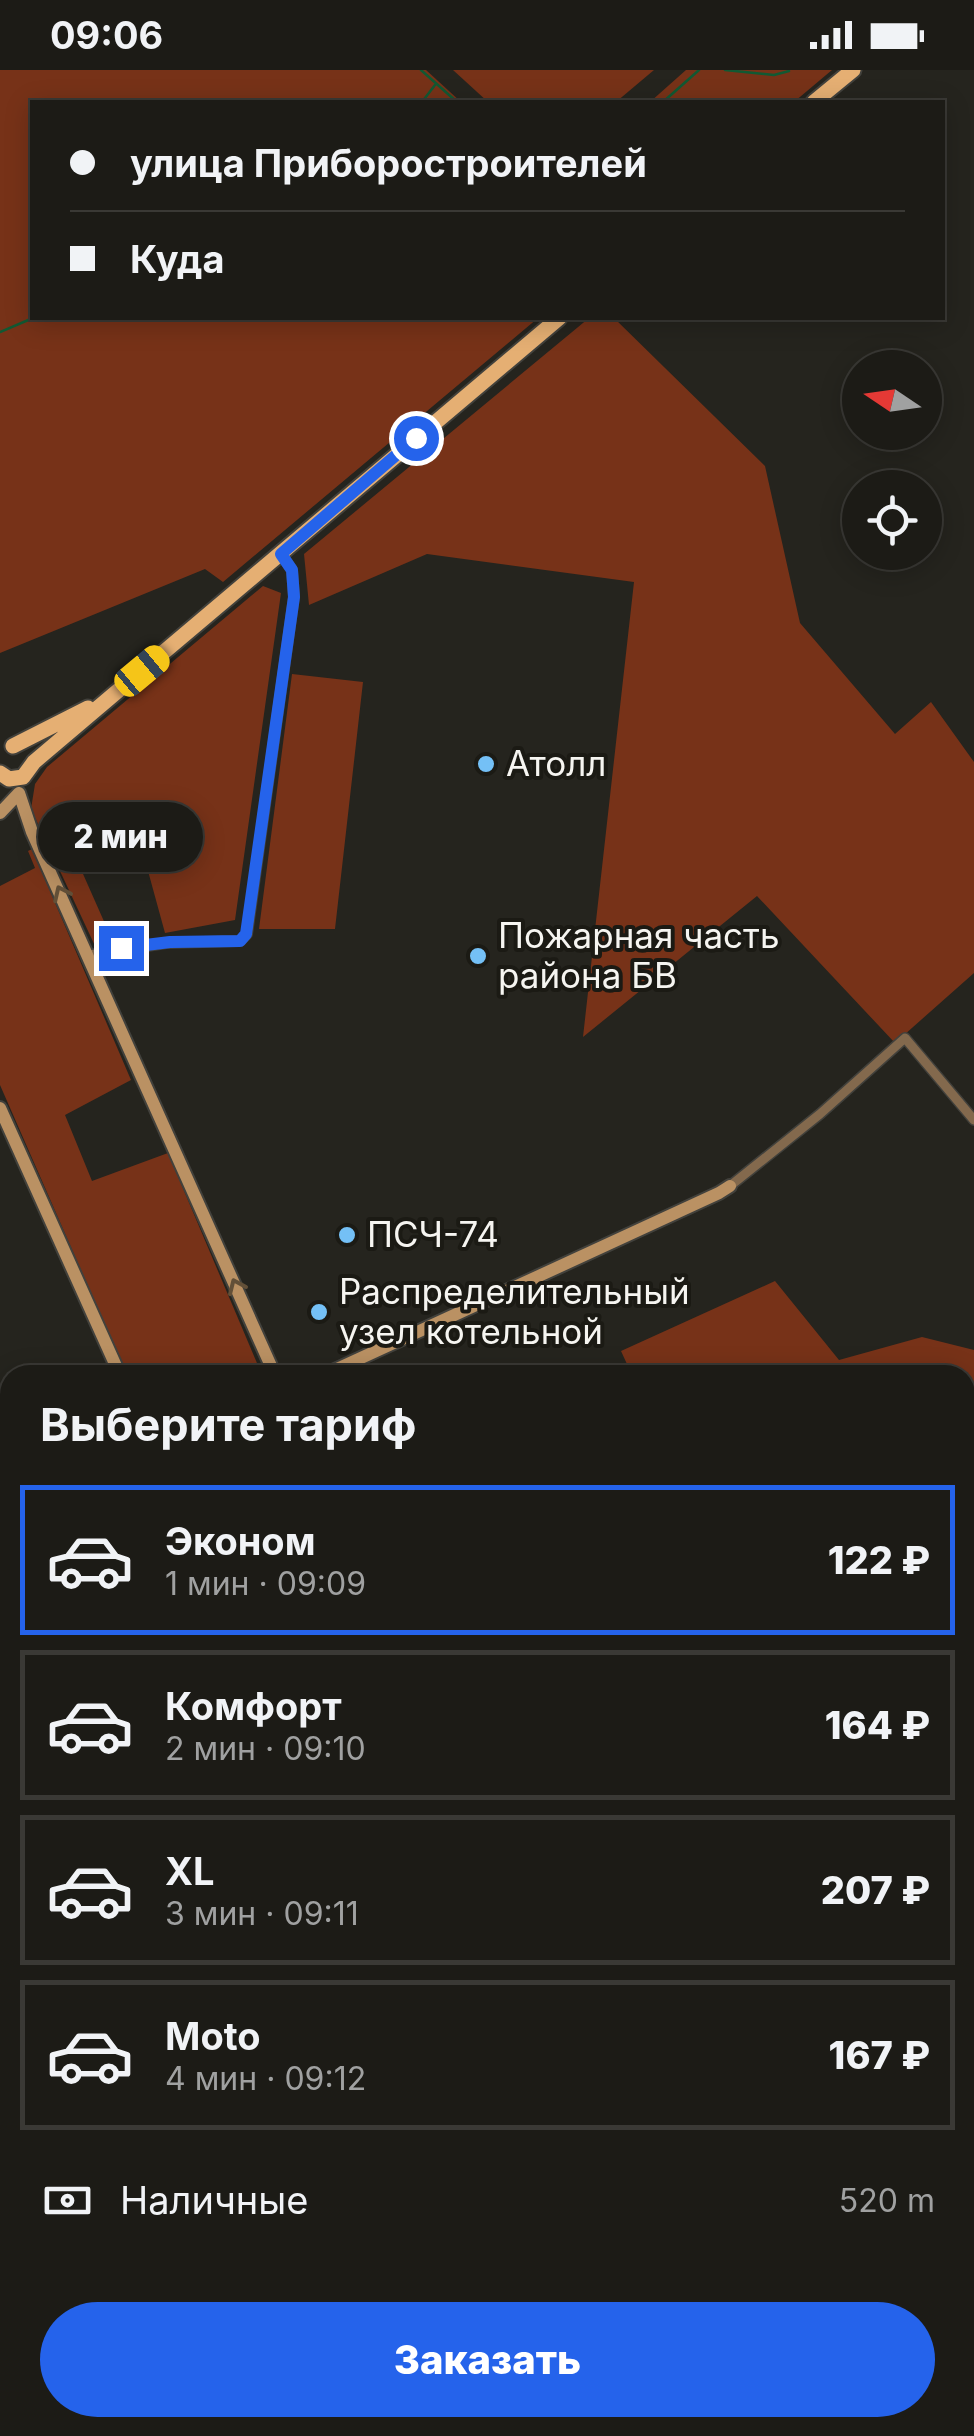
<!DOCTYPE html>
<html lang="ru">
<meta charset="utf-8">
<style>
body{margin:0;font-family:Inter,sans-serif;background:#25241f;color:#f1f3f6;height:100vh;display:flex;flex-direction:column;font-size:38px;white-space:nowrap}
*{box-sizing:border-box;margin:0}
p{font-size:32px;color:#a0a1a1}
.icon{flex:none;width:55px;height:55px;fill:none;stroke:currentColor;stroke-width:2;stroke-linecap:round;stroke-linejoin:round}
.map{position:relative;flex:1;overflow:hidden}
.details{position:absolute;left:0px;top:1295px;width:975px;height:1072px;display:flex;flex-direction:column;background:#1c1b16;border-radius:30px 30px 0 0;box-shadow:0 5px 25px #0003,0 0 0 2px #3a3935}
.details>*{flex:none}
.guide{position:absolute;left:30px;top:30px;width:915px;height:220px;border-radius:0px;box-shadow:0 5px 25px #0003,0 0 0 2px #3a3935;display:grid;align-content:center;height:220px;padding:0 40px;background:#1c1b16}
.needle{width:65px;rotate:283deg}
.fabs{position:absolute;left:842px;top:280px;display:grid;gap:20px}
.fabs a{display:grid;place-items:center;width:100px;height:100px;border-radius:50%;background:#1c1b16;box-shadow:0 5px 25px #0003,0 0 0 2px #3a3935;font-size:50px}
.end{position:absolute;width:45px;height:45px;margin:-22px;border:12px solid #2563eb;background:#fff;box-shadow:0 0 0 5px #fff}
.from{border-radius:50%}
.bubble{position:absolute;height:70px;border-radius:35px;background:#1c1b16;box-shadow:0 5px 25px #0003,0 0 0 2px #3a3935;font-size:32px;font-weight:800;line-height:70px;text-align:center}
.car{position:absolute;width:30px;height:60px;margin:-30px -15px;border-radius:12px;box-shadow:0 0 8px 2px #0007;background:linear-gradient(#f5c518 24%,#345 0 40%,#f5c518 0 76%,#345 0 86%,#f5c518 0)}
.guide b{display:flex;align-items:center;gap:35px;height:95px;font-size:38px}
.guide b+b{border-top:2px solid #3a3935}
.guide i{width:25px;height:25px;background:#f1f3f6}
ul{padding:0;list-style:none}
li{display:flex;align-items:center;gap:30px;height:150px;margin:0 20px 15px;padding:0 20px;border:5px solid #3a3935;border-radius:0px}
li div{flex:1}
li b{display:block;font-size:38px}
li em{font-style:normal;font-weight:800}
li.current{border-color:#2563eb}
li>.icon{width:90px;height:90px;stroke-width:1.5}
h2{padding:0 40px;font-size:45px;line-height:120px}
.pay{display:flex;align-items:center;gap:25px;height:110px;padding:0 40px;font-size:38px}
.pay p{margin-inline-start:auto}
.primary-button{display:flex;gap:20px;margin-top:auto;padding:20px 40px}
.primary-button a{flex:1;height:115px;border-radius:60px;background:#2563eb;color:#fff;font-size:40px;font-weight:800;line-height:115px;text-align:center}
.status{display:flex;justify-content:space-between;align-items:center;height:70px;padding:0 50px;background:#1c1b16;direction:ltr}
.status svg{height:28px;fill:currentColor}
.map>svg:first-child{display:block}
</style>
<div class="status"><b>09:06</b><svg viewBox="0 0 49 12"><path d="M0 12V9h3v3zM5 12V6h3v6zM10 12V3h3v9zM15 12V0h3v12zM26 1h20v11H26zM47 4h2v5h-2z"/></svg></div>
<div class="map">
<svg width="974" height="2366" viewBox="0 0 974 2366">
<rect width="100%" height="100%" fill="#25241e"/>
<path fill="#773218" d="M0,0h426l35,32h-429v216h506l-315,264 -18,-13 -205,84z
M453,0h201l-38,32h-128z
M686,0h146l-38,32h-144z
M589,248h25l151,148 35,157 95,111 36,-32 43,60v211l-79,70 -138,-147 -174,141 51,-455 -207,-28 -118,51 -5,-51z
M263,516l18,7 -46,327 -70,13 -20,-73 -22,-45 -55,25 46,104 -18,4 -65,-139 4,-25 12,-17z
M292,604l71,8 -28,247h-76z
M32,779l99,231 -66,35 27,66 76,-28 94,222h-135l-127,-290v-199l35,-18 -7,-17z
M775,1211l64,79 83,-23 52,13v61l-9,15v-51h-333l-11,-24z
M974,1476v531l-9,-11v-511z
M974,2050v316h-131v-8h122v-302z"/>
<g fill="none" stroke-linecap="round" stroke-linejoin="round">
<path stroke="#115933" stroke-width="2.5" d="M421,0l36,32
M725,0l49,5 15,-4
M422,32l13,-17
M663,32l36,-32
M0,262l33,-14"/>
<defs>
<path id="street" d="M89,885l77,-12 74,-2 7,-7 47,-337 -2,-27 -11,-16
M730,1116l90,-72 85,-76 69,82
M0,1471l10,-4
M0,2357l10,-4
M261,2358l4,8"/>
<path id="secondary" d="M19,723l13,39 243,543
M0,743l19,-20
M0,1038l120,267
M324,1305l395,-182 11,-7
M0,2203l10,-4
M591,2358l4,8"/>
<path id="primary" d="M814,32l39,-32
M13,676l75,-38
M0,703l9,6 14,-2 11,-15 79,-67 446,-377"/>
</defs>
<use href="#street" stroke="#42413c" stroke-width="12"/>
<use href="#secondary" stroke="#42413c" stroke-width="16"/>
<use href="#primary" stroke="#42413c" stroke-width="19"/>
<use href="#street" stroke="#83694d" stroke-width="9"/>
<use href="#secondary" stroke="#ba9163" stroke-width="12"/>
<use href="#primary" stroke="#e5af73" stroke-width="15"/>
</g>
<defs><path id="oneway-chevron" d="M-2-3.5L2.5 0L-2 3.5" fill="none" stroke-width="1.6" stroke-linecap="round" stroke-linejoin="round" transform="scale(2.5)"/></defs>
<g stroke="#635038">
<use href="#oneway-chevron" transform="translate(61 823) rotate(-115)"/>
<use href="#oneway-chevron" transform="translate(236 1216) rotate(-114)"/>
</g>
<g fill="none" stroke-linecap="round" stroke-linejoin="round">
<path stroke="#2563eb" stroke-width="12" d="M121,878l49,-6 70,-1 6,-7 48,-337 -2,-27 -11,-16 135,-116"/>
</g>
<g fill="#74c0f6" stroke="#1b1a14" stroke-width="4">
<circle cx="486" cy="694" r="10"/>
<circle cx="478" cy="886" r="10"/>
<circle cx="347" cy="1165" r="10"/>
<circle cx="319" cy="1242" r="10"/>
</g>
<g text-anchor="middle" stroke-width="8" stroke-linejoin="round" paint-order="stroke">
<g font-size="35" fill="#f6f5f1" stroke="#1b1a14" text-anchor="start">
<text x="506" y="706">Атолл</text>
<text x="498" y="878">Пожарная часть<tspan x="498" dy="40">района БВ</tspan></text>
<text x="367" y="1177">ПСЧ-74</text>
<text x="339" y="1234">Распределительный<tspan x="339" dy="40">узел котельной</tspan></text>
</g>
</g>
</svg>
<div class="fabs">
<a><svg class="needle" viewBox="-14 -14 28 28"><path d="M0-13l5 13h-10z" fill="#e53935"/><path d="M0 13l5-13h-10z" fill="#a0a1a1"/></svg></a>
<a><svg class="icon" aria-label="locate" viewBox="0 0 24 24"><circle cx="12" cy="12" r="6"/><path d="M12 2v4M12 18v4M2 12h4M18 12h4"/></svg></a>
</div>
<i class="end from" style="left:416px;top:368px"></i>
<i class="end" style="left:121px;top:878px"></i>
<div class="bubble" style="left:38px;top:732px;width:165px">2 мин</div>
<i class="car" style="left:142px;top:601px;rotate:50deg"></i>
<div class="guide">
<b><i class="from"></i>улица Приборостроителей</b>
<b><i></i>Куда</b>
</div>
<section class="details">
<h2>Выберите тариф</h2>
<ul>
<li class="current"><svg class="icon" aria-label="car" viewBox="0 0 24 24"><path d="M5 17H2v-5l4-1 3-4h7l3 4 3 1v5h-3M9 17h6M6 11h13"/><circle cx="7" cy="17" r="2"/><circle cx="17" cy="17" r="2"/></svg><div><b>Эконом</b><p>1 мин · 09:09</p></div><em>122 ₽</em></li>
<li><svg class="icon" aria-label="car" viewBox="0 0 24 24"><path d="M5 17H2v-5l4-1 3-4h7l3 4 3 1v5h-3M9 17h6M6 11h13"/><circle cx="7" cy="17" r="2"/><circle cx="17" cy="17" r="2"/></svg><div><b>Комфорт</b><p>2 мин · 09:10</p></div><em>164 ₽</em></li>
<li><svg class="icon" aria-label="car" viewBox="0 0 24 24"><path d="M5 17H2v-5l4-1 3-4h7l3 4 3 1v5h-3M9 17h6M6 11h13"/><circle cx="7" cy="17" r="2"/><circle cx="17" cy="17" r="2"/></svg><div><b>XL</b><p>3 мин · 09:11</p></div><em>207 ₽</em></li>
<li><svg class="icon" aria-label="car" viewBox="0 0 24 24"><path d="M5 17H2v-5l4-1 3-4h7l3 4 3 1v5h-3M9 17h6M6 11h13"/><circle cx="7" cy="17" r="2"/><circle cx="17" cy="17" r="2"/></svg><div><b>Moto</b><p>4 мин · 09:12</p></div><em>167 ₽</em></li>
</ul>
<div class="pay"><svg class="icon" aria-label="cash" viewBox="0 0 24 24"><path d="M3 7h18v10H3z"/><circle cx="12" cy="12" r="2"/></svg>Наличные<p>520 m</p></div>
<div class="primary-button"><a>Заказать</a></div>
</section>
</div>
